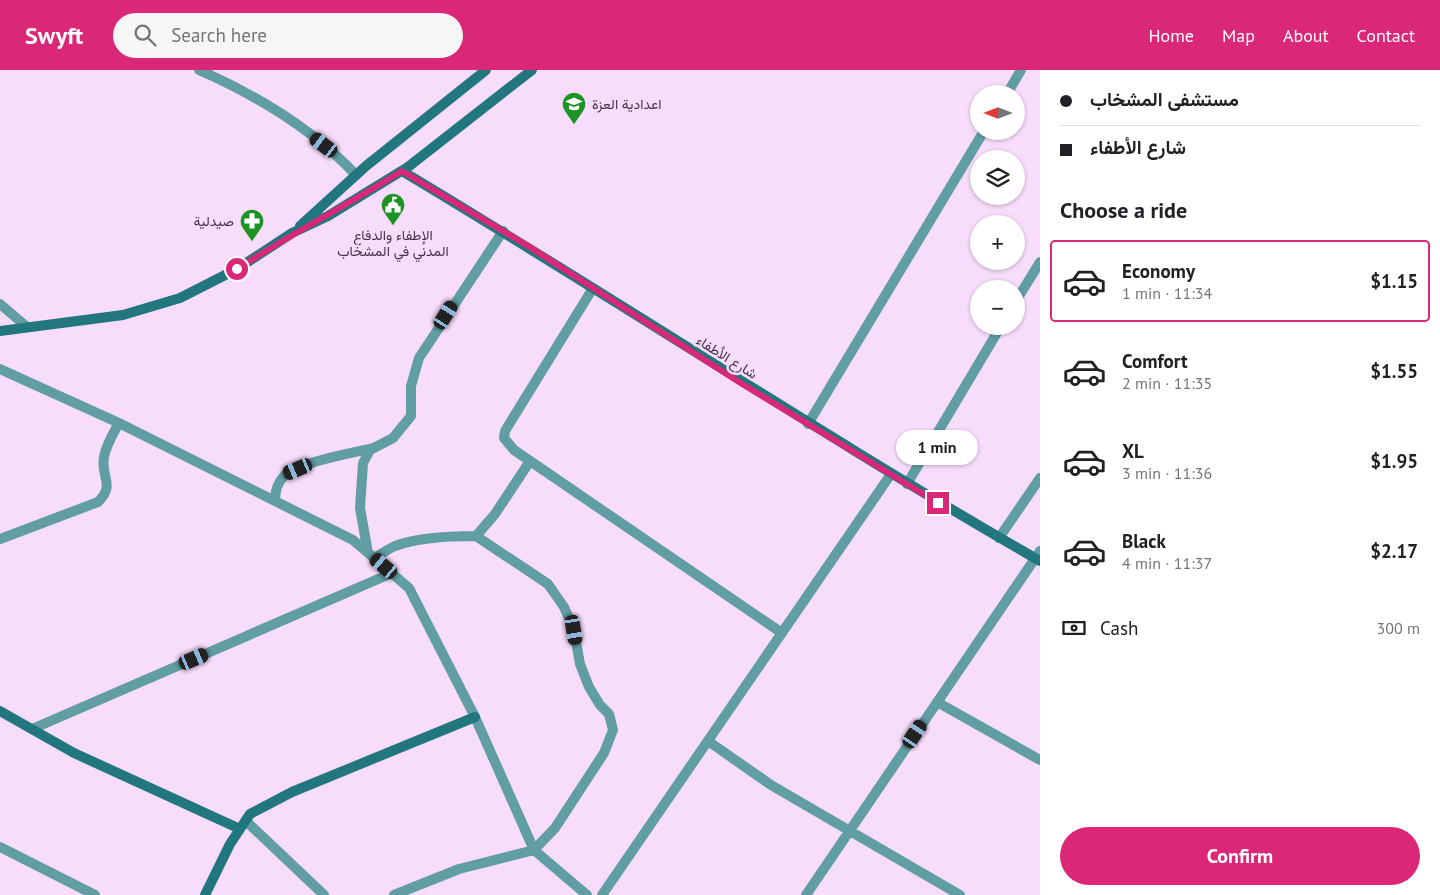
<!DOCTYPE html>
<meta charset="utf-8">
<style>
body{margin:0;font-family:"PT Sans",Vazirmatn,sans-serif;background:#f6f6f6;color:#202124;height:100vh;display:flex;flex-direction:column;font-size:19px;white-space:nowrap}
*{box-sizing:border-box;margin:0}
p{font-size:16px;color:#757577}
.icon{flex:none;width:28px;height:28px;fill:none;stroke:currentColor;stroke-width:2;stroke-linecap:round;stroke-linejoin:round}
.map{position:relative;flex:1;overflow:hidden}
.panel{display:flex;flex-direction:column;background:#fff;width:400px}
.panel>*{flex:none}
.hud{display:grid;align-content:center;height:110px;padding:0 20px;background:#fff}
.needle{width:32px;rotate:270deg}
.buttons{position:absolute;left:970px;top:15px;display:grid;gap:10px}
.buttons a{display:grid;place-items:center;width:55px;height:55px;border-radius:50%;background:#fff;box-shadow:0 1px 4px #0004;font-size:25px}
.end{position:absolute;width:22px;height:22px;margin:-11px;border:6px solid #db2777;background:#fff;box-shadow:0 0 0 2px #fff}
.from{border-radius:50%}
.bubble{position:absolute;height:35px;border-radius:18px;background:#fff;box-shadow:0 1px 4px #0004;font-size:16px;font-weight:600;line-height:35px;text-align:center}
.car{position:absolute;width:15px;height:30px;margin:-15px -8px;border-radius:6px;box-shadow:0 0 4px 1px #0007;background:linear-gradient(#222 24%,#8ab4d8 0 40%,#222 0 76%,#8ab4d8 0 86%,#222 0)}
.hud b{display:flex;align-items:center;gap:18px;height:48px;font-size:19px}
.hud b+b{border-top:1px solid #e0e0e0}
.hud i{width:12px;height:12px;background:#202124}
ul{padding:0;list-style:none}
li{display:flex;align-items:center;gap:15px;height:82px;margin:0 10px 8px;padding:0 10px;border:2px solid transparent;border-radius:5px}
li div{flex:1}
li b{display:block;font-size:19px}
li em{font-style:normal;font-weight:600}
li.on{border-color:#db2777}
li>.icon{width:45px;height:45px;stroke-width:1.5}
h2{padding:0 20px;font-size:22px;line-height:60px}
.pay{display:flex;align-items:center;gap:12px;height:55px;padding:0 20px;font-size:19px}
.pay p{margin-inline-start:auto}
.cta{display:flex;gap:10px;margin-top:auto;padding:10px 20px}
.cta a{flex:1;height:58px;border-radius:30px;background:#db2777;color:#fff;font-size:20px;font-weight:600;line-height:58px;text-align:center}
header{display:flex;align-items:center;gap:30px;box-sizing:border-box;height:70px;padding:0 25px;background:#db2777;color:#fff}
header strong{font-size:24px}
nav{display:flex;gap:28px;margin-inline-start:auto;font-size:18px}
.search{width:350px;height:45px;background:#f6f6f6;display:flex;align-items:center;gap:12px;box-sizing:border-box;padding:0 18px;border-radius:28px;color:#757577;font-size:19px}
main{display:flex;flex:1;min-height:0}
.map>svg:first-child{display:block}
</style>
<header>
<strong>Swyft</strong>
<div class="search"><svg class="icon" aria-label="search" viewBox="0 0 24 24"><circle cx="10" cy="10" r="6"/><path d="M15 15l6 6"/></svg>Search here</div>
<nav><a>Home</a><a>Map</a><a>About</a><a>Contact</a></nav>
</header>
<main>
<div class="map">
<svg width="1040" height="825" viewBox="0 0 1040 825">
<rect width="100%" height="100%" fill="#f8dcfb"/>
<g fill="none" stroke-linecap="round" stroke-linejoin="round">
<path stroke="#609ea4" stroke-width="10" d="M199,0c57,25 114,59 157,105
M1007,24l14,-24
M593,218l-88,143 -1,7 10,12 268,183
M1016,231l24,-39
M0,234l27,23
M0,299l119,54 234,117 56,48 66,129 59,133 53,45
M808,354l176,-293
M907,414l94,-158
M275,431c0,-10 2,-18 9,-25 15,-14 68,-23 89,-28
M999,468l41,-60
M0,469l98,-37c18,-17 2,-26 6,-45 2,-12 9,-23 15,-34
M368,483l-8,-45 3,-45 7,-13 23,-12 18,-22v-30l8,-28 84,-127
M375,488c6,-4 13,-9 20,-12 24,-9 55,-10 81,-10l19,-22 35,-53
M937,632l103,58
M32,659l360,-156
M708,671l63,44 189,110
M246,751l78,74
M0,777l95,48
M394,825l65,-26 75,-19 21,-22 49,-75 9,-23 -4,-16 -9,-9 -11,-18 -9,-23 -6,-34 -10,-23 -16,-23 -72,-48
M602,825l289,-421
M806,825l234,-344"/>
<path stroke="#22777e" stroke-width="10" d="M402,101c214,128 422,266 638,390
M300,156l66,-60 120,-96
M0,261l123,-16 57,-17 57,-29 55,-36 36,-17 80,-49 124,-97
M0,641l74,42 166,76
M205,825l25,-51 20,-30 42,-22 183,-75"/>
</g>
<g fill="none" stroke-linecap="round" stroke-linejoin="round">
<path stroke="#db2777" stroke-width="6" d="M237,199c54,-35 110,-64 165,-98l126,75 211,136 199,121"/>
</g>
<defs>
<symbol id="school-pin" viewBox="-11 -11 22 30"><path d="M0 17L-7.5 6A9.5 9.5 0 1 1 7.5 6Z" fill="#1b9423" stroke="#f8dcfb"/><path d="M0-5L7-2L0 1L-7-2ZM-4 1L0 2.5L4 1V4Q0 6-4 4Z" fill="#fff"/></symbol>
<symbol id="civic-pin" viewBox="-11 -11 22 30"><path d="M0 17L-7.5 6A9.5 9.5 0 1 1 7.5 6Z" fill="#1b9423" stroke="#f8dcfb"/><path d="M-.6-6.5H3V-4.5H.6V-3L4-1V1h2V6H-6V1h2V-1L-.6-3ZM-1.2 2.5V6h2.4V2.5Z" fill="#fff"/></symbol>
<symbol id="pharmacy-pin" viewBox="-11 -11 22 30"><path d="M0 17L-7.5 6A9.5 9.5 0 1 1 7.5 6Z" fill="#1b9423" stroke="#f8dcfb"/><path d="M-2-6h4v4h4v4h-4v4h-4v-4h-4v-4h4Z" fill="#fff"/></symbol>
</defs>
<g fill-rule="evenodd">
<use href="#school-pin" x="560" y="20" width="28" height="38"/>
<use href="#civic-pin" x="379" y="121" width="28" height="38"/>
<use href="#pharmacy-pin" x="238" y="137" width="28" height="38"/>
</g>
<g text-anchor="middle" stroke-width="5" stroke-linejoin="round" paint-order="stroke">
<g font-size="14" fill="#473449" stroke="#f8dcfb" text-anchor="start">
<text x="592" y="39">اعدادية العزة</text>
<text x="234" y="156" text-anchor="end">صيدلية</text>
<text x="393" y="170" text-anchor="middle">الإطفاء والدفاع<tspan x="393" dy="16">المدني في المشخاب</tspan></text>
</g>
<g font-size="14" fill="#473449" stroke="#f8dcfb">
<text transform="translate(727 287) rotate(32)" y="5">شارع الأطفاء</text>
</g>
</g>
</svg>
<div class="buttons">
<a><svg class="needle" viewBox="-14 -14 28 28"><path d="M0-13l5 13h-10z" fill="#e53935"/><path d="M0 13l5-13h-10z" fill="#757577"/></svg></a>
<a><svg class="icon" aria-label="layers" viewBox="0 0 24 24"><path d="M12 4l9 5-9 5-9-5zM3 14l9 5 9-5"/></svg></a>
<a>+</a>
<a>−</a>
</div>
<i class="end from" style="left:237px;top:199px"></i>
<i class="end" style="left:938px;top:433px"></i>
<div class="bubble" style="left:896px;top:360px;width:82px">1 min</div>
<i class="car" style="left:324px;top:75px;rotate:307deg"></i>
<i class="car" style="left:446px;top:245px;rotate:32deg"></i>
<i class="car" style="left:298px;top:399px;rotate:247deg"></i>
<i class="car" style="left:384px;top:496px;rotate:310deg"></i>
<i class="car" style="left:574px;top:560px;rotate:171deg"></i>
<i class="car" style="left:194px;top:589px;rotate:67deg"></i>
<i class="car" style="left:915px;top:664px;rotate:34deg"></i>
</div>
<section class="panel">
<div class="hud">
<b><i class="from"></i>مستشفى المشخاب</b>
<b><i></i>شارع الأطفاء</b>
</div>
<h2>Choose a ride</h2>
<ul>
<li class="on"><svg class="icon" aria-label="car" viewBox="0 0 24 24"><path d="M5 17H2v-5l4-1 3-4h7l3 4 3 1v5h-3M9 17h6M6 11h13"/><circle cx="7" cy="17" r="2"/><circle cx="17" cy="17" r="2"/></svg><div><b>Economy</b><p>1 min · 11:34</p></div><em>$1.15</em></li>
<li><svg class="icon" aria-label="car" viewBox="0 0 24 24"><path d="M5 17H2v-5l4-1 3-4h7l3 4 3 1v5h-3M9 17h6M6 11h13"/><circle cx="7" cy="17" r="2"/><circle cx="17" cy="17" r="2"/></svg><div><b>Comfort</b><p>2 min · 11:35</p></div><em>$1.55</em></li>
<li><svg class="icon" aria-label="car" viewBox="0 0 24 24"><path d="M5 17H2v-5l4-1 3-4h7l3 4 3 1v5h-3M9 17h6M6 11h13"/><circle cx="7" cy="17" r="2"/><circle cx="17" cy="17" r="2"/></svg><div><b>XL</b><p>3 min · 11:36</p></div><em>$1.95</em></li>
<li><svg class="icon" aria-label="car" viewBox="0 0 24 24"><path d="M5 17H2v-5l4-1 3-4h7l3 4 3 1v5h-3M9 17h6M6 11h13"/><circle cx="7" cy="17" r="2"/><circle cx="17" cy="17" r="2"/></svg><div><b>Black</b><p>4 min · 11:37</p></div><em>$2.17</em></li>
</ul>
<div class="pay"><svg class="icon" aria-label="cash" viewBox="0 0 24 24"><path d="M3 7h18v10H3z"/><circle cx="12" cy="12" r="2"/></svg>Cash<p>300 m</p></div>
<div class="cta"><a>Confirm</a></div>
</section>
</main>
